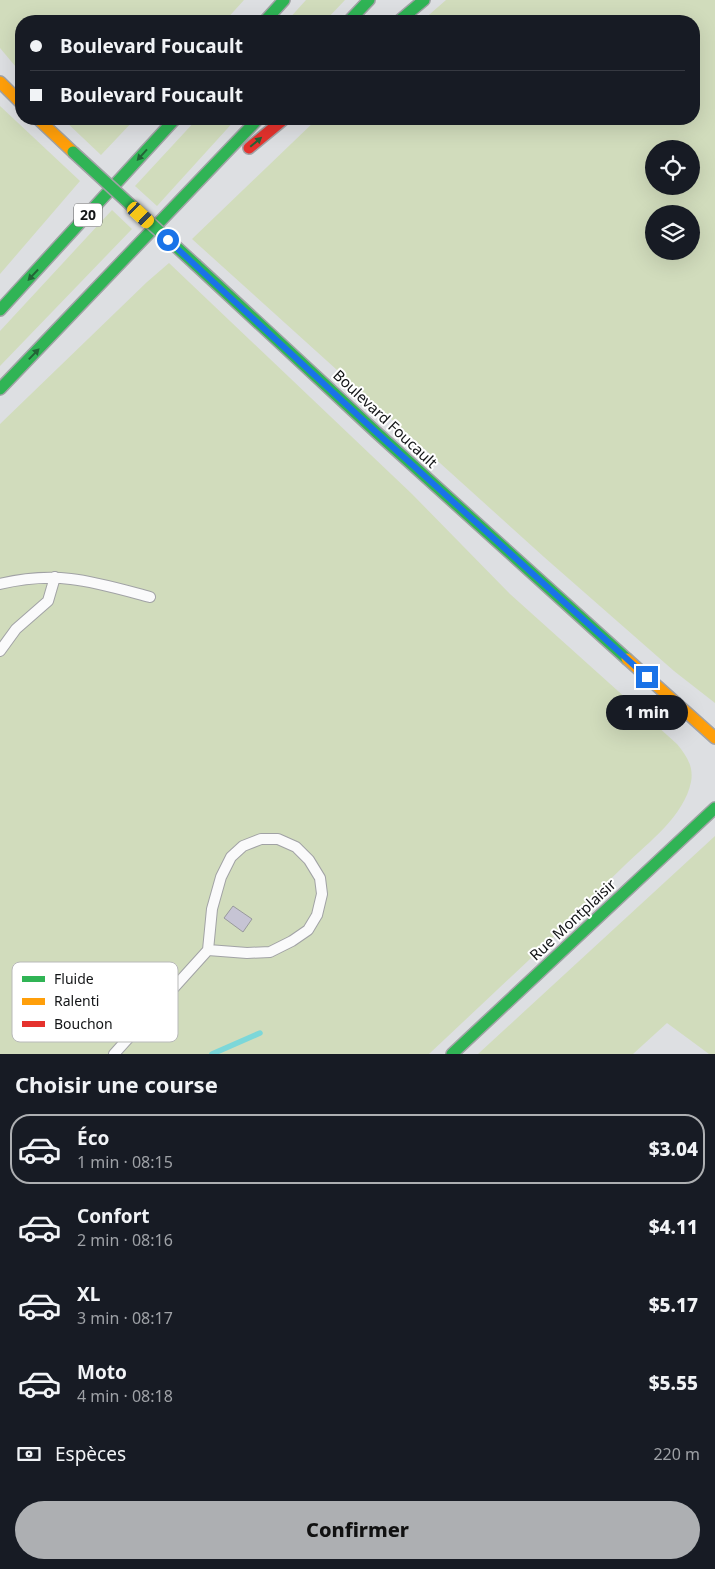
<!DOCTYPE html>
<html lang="fr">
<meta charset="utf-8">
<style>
body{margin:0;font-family:"Noto Sans",sans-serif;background:#20242c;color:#f1f3f6;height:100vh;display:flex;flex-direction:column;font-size:19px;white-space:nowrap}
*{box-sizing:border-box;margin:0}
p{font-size:16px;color:#9ea1a6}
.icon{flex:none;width:28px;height:28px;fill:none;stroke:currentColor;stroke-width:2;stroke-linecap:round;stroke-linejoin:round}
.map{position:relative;height:1054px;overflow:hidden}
.details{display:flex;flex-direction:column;background:#171b24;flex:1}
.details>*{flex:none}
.top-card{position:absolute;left:15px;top:15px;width:685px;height:110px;border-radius:20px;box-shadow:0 5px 20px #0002;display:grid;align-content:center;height:110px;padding:0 15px;background:#171b24}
.tools{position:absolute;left:645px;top:140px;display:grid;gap:10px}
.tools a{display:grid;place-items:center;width:55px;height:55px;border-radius:50%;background:#171b24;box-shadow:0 5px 20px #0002;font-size:25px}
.end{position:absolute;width:22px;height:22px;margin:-11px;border:6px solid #1a73e8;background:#fff;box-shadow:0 0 0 2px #fff}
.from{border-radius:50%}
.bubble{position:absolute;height:35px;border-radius:18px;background:#171b24;box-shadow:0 5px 20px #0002;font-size:16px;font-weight:800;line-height:35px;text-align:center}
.car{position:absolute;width:15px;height:30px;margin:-15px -8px;border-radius:6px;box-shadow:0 0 4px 1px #0007;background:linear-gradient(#f5c518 24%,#345 0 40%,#f5c518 0 76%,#345 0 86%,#f5c518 0)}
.top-card b{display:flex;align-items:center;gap:18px;height:48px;font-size:19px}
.top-card b+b{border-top:1px solid #363941}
.top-card i{width:12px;height:12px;background:#f1f3f6}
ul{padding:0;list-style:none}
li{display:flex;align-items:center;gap:15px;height:70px;margin:0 10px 8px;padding:0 5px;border:2px solid transparent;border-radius:20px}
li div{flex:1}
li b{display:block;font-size:19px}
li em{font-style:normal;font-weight:800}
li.current{border-color:#adafb2}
li>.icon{width:45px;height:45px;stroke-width:1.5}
h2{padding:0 15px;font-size:22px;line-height:60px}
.pay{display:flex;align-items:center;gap:12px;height:55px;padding:0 15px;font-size:19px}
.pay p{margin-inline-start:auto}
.cta{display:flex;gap:10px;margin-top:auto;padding:10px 15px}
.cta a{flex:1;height:58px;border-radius:30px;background:#adafb2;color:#111;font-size:20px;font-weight:800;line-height:58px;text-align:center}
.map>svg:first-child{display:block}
</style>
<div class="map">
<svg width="715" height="1054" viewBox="0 0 715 1054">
<rect width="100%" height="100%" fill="#dddfe2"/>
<path fill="#d1dcbc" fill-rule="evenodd" d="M0,0h244l-19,21h-204v52l-21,-25z
M306,0h39l-20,21h-38z
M446,0h269v703l-41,-32 -130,-114 -352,-318 125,-120h377v-98h-272zM654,149h37v37h-37zM654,214h37v37h-37z
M0,106l80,75 -80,93z
M63,119h72l-34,36z
M197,119h39l-79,87 -22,-20z
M112,210l20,19 -132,137v-35z
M169,263l243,231 98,100 167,150c9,11 17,22 14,38 -7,34 -42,60 -66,83 -21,21 -43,41 -62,63l-134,126h-429v-630l147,-142z
M715,836v218h-6l-42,-31 -34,31h-155z"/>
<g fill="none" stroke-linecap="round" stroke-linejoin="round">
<path stroke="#7cd7d9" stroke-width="5.5" d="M212,1054l48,-21"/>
</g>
<path fill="#c6c4d4" stroke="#98999c" d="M233,906l19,13 -9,13 -19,-14z"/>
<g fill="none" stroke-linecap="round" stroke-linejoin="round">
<defs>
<path id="lane" d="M0,584c59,-14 94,-2 150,13
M0,651l16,-22 32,-28 7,-24
M114,1054l94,-104 4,-41 9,-32 10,-20 12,-11 18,-7h17l18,8 13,13 11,18 2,16 -5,21 -9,15 -16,11 -22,11 -23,1 -39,-3"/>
<path id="fast" d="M265,21l19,-21
M349,21l20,-21
M399,21l25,-21
M196,265l180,167 251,227
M0,310l175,-191
M0,389l258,-270
M452,1054l263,-246"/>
<path id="slow" d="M0,82l21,21
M38,119l35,33
M627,659l88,79"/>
<path id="jam" d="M249,148l35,-29"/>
</defs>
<use href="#lane" stroke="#a1a2a5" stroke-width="12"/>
<use href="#fast" stroke="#a1a2a5" stroke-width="14"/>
<use href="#slow" stroke="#a1a2a5" stroke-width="14"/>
<use href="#jam" stroke="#a1a2a5" stroke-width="14"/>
<use href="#lane" stroke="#fafafb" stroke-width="10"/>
<use href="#fast" stroke="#30b455" stroke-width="11"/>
<use href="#slow" stroke="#ff9f0a" stroke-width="11"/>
<use href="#jam" stroke="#e5322d" stroke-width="11"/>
<defs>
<path id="fast-bridge" d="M73,152l123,113"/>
</defs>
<use href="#fast-bridge" stroke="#a1a2a5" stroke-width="14" stroke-linecap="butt"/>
<use href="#fast-bridge" stroke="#30b455" stroke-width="11"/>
</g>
<defs><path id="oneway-solid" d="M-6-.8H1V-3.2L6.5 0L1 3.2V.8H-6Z" transform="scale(1.25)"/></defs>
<g fill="#226436">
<use href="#oneway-solid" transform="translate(256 142) rotate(-40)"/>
<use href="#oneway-solid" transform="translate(142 155) rotate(132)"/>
<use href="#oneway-solid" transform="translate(33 275) rotate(133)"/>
<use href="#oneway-solid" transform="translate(34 354) rotate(-46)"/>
</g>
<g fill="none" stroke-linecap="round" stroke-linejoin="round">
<path stroke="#1a73e8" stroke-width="6" d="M168,240l208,192 271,245"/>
</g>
<g text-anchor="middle" stroke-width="4" stroke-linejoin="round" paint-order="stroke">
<rect fill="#fff" stroke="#5a5b5d" stroke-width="1" x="74" y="203.5" width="28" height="23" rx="4"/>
<g font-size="14" font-weight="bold" fill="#131517">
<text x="88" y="220">20</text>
</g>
<g font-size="15" fill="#131517" stroke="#fff">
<text transform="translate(385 419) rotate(43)" y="5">Boulevard Foucault</text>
<text transform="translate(573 920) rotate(-43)" y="5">Rue Montplaisir</text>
</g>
</g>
<rect x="12" y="962" width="166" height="80" rx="8" fill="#fff" stroke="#b8b9b9" stroke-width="1"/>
<rect x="22" y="976" width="23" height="6" fill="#30b455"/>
<rect x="22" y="998" width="23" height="7" fill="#ff9f0a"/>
<rect x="22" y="1021" width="23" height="6" fill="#e5322d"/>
<g font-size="14" fill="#131517">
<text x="54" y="984">Fluide</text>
<text x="54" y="1006">Ralenti</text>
<text x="54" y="1029">Bouchon</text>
</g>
</svg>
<div class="tools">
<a><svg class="icon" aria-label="locate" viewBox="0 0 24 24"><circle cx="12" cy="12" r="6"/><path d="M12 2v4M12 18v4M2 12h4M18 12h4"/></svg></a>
<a><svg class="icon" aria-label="layers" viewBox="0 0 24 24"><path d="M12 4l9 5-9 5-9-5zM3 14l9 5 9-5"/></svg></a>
</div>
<i class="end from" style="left:168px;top:240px"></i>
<i class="end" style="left:647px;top:677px"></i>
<div class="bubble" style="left:606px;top:695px;width:82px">1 min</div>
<i class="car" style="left:141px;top:215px;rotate:133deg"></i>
<div class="top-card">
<b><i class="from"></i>Boulevard Foucault</b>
<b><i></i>Boulevard Foucault</b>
</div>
</div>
<section class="details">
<h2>Choisir une course</h2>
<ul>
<li class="current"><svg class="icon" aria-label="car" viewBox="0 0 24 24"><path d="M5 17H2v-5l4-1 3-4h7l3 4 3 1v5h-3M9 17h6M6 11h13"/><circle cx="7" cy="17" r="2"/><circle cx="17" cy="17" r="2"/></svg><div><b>Éco</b><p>1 min · 08:15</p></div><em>$3.04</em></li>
<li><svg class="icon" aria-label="car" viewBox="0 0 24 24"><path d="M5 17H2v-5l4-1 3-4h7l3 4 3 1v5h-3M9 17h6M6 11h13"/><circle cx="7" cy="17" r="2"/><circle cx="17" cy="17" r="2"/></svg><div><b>Confort</b><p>2 min · 08:16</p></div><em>$4.11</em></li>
<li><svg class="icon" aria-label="car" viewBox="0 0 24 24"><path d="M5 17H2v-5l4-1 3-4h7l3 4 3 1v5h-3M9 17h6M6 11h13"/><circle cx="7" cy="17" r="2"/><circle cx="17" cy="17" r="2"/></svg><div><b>XL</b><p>3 min · 08:17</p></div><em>$5.17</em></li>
<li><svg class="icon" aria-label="car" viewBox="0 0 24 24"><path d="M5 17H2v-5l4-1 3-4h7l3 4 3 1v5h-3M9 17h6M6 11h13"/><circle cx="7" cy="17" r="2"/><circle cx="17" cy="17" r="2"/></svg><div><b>Moto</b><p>4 min · 08:18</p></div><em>$5.55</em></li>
</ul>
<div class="pay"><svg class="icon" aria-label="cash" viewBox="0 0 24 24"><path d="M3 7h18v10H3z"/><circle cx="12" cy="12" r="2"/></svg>Espèces<p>220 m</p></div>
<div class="cta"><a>Confirmer</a></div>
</section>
